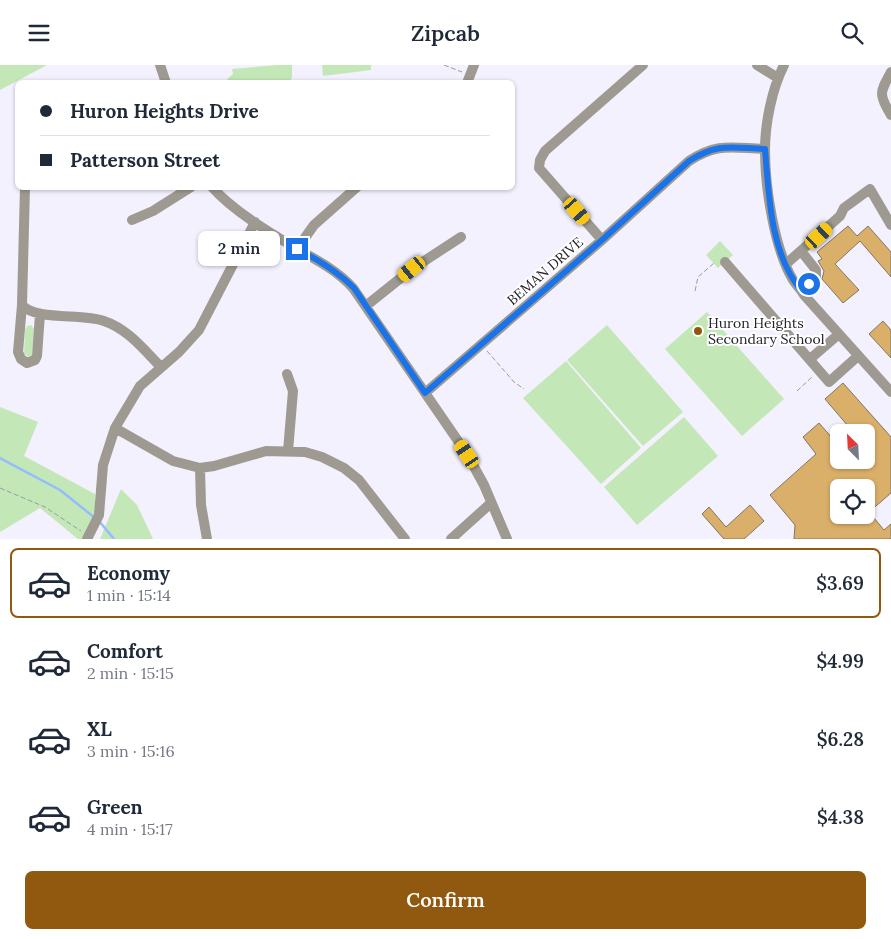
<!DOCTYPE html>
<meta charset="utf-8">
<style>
body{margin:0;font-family:Lora,serif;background:#f2f2f3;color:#1f2937;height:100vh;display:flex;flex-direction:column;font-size:19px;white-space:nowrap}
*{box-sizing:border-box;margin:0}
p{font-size:16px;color:#747a83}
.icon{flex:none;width:28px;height:28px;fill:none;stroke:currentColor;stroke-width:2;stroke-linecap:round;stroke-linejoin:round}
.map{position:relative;height:474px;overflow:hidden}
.sheet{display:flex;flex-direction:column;background:#fff;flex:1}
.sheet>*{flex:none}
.banner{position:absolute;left:15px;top:15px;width:500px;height:110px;border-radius:8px;box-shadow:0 1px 4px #0004;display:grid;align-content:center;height:110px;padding:0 25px;background:#fff}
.needle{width:32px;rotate:336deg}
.controls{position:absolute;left:830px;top:359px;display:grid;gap:10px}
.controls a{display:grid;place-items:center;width:45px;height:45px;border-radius:8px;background:#fff;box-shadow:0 1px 4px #0004;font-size:25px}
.end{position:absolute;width:22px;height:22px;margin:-11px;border:6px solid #1a73e8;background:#fff;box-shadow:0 0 0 2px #fff}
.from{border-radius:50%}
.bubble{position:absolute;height:35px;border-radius:8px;background:#fff;box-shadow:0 1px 4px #0004;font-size:16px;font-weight:600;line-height:35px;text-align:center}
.car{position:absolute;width:15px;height:30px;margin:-15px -8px;border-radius:6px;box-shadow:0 0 4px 1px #0007;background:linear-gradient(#f5c518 24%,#345 0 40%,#f5c518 0 76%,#345 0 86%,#f5c518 0)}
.banner b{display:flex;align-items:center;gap:18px;height:48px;font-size:19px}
.banner b+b{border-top:1px solid #e0e1e3}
.banner i{width:12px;height:12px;background:#1f2937}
ul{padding:9px 0 0;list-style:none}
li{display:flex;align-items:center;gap:15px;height:70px;margin:0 10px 8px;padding:0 15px;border:2px solid transparent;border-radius:8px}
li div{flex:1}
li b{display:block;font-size:19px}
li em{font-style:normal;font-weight:600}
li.active{border-color:#90590f}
li>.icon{width:45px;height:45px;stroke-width:1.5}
.cta{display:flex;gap:10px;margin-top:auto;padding:10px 25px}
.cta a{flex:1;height:58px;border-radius:8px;background:#90590f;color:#fff;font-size:20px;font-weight:600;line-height:58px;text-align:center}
header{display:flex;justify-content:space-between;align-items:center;height:65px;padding:0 25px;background:#fff;font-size:22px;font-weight:600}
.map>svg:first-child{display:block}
</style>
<header><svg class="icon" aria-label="menu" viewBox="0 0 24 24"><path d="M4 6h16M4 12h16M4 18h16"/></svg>Zipcab<svg class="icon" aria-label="search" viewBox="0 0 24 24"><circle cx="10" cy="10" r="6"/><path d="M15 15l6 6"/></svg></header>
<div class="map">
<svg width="891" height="474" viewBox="0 0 891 474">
<rect width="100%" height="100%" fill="#f3f1fd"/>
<path fill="#c3e7b7" d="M0,0h47l-47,25z
M278,0h14v12l-2,5h-59l-4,-3 6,-5 -1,-5z
M322,0h49v5l-48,6z
M720,176l13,14 -15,13 -12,-13z
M707,247l77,87 -42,37 -77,-87z
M31,260l3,4 -2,27 -3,1 -5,-3 1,-24 2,-4z
M607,260l76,87 -40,34 -76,-86z
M566,296l75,87 -40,36 -78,-86z
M0,342l38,15 -14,34 71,38v19l-13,26h-4l-38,-31 -40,24z
M684,352l34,39 -81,69 -33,-38z
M121,424l16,16 16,34h-53z"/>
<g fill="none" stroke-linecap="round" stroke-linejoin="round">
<path stroke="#95bcfd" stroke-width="2.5" d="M0,393l60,32 35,28
M99,456l15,18"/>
</g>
<path fill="#daaf69" stroke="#807564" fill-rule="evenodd" d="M848,161l9,10 11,-10 23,26v25l-31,-36 -25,23 24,26 -16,13 -21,-24 2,-8 -6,-10 4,-2 -5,-7z
M883,256l8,9v28l-22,-24z
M843,318l48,54v56l-22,19 15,18 7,-6v15h-97l1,-14 -25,-30 46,-41 -13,-17 16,-14 14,16 6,-5v26h27v-27h-26l8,-7 -23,-27zM839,422h27v28h-27z
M750,440l14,16 -20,18h-20l-22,-25 7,-7 17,20z"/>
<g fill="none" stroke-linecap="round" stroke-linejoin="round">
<path stroke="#9a99a3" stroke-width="1" stroke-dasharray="5 2.5" stroke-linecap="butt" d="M444,0l18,7
M22,15l1,3
M695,226l3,-14 16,-14
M487,286l27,31 10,7
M797,326l16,-15
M0,423l45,19 36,24"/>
<path stroke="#9e9a92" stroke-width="10" d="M160,0l6,18
M757,0l21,13
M784,0c-12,24 -19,58 -19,85 0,37 9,98 28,130 3,5 8,9 11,15l87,97
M891,7c-11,20 -13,22 0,43
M467,18l7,-18
M25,122l-3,118 -4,47 3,7 6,4 8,-3 2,-4 3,-42
M212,122c20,23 58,46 85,62 20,11 41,22 56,39l114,166 17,31 23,54
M132,155l21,-9 38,-24
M602,175l-63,-72 1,-8 5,-9 98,-86
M297,184l17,-24 43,-38
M801,186l15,19v6l-15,14
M725,197l104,120 29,-26
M786,199l54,-48 4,-8 26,-19 21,36
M22,240c14,16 60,8 82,16 24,8 40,29 57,46
M367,240l45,-36 49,-32
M810,294l29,-25
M287,309l6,17 -5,60
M425,328l177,-153 87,-79c29,-19 43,-13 76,-12
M115,363l58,33 27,7 14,-2 52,-15 39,1 17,5 22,11 15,12 46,59
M200,403l1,37 6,34
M87,474l12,-24 4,-50 12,-37 25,-42 39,-34 20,-22 56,-108
M451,474l40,-36"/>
</g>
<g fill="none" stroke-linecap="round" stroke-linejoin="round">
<path stroke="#1a73e8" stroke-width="6" d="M297,184c20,10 41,23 57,39l71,105 177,-153 87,-79c30,-19 43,-13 76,-12 4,46 5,104 36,141l8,-6"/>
</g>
<circle fill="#90590f" stroke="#fff" stroke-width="2" cx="698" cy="266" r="5"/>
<g text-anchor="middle" stroke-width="4" stroke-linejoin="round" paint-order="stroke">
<g font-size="14" fill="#232229" stroke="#fff">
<text transform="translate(545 206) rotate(-41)" y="5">BEMAN DRIVE</text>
</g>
<g font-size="14" fill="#232229" stroke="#fff" text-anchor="start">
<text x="708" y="263">Huron Heights<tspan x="708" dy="16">Secondary School</tspan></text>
</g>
</g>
</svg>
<div class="controls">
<a><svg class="needle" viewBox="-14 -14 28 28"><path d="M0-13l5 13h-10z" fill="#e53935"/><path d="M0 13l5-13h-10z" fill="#747a83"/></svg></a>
<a><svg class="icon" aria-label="locate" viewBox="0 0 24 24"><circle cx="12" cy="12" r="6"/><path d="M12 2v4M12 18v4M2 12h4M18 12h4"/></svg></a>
</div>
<i class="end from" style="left:809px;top:219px"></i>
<i class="end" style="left:297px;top:184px"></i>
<div class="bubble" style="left:198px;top:166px;width:82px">2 min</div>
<i class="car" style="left:577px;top:146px;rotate:139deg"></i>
<i class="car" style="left:819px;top:171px;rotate:48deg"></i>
<i class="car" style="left:412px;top:204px;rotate:231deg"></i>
<i class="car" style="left:467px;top:389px;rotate:326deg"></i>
<div class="banner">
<b><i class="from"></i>Huron Heights Drive</b>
<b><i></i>Patterson Street</b>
</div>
</div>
<section class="sheet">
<ul>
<li class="active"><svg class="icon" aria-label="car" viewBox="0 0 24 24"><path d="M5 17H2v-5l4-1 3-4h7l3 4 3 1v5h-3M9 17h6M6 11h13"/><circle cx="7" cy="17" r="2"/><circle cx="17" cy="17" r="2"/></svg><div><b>Economy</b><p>1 min · 15:14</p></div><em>$3.69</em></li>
<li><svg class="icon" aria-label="car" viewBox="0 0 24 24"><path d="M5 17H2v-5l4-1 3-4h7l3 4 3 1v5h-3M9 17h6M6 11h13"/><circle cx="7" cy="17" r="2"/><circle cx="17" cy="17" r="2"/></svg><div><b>Comfort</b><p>2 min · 15:15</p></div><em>$4.99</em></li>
<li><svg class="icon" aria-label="car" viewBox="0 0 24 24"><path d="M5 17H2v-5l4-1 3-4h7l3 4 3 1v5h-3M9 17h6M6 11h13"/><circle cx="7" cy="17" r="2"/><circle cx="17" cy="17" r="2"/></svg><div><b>XL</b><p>3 min · 15:16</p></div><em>$6.28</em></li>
<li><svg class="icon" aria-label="car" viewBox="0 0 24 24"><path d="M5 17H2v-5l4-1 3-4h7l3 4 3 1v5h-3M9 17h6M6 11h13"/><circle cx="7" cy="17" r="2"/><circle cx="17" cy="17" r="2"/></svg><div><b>Green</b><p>4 min · 15:17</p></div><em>$4.38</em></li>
</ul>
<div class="cta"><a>Confirm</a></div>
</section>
